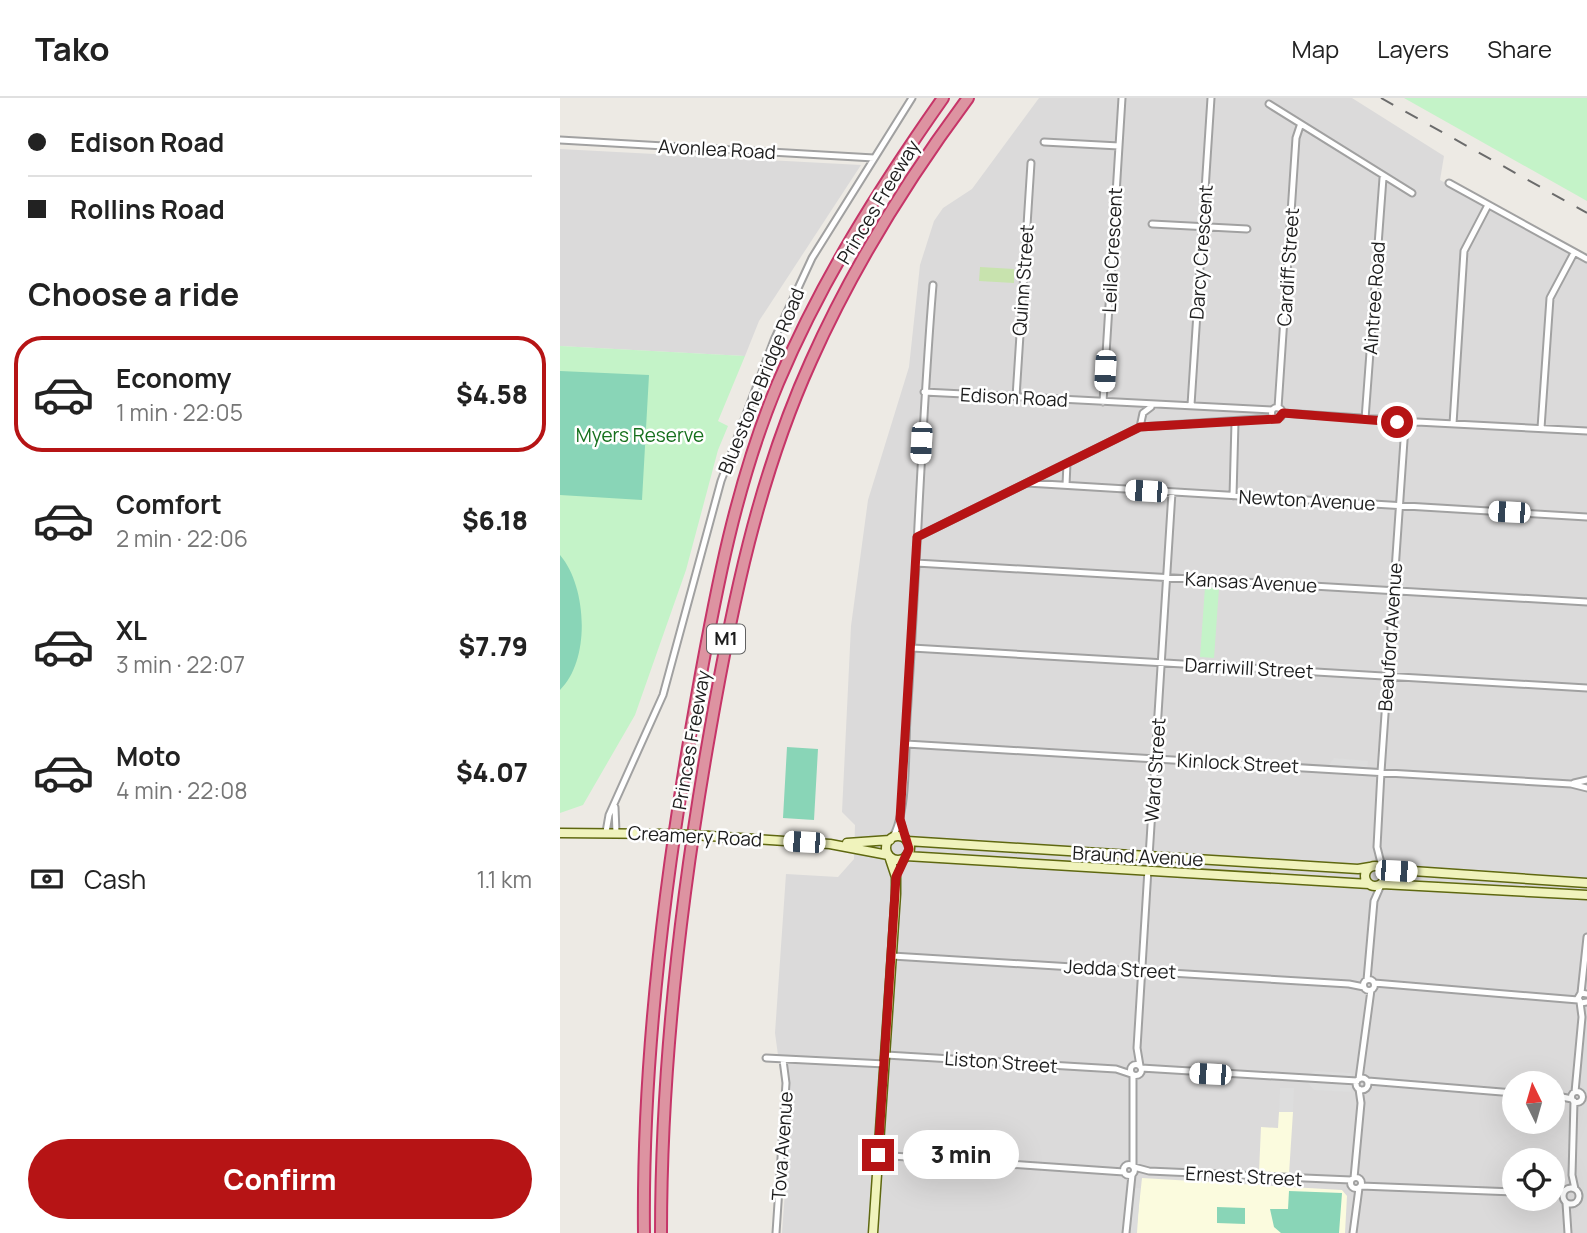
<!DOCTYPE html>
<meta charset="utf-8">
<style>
body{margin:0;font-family:Manrope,sans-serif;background:#f6f6f6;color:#222;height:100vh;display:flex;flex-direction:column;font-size:26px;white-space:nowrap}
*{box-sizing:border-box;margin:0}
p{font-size:23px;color:#767676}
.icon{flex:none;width:38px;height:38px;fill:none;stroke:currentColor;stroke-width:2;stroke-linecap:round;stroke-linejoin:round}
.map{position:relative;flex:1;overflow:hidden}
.side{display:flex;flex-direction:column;background:#fff;width:560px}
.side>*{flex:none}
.top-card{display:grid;align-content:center;height:154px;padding:0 28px;background:#fff}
.needle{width:46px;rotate:355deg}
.tools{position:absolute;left:942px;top:973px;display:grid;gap:14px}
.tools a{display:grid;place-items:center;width:63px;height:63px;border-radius:50%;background:#fff;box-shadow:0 7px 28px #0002;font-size:35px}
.end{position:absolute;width:32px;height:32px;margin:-16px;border:9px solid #b61415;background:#fff;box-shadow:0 0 0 4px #fff}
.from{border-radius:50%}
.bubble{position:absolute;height:49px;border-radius:24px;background:#fff;box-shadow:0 7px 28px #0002;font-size:23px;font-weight:800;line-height:49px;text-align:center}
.car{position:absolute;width:21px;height:42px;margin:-21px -10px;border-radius:9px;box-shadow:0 0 5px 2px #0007;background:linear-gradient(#fff 24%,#345 0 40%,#fff 0 76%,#345 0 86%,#fff 0)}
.top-card b{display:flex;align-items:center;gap:24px;height:66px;font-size:26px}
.top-card b+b{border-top:2px solid #e0e0e0}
.top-card i{width:18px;height:18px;background:#222}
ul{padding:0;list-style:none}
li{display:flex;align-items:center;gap:21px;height:116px;margin:0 14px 10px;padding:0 14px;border:4px solid transparent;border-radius:28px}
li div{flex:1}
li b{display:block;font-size:26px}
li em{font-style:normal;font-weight:800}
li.current{border-color:#b61415}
li>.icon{width:63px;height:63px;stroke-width:1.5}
h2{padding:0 28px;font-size:32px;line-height:84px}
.pay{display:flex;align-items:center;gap:18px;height:77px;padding:0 28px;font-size:26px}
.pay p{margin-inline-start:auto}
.primary-button{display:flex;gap:14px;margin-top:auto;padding:14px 28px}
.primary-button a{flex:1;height:80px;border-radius:42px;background:#b61415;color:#fff;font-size:28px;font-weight:800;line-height:80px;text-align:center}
header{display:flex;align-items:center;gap:42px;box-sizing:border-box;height:98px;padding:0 35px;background:#fff;border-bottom:2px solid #e0e0e0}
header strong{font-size:33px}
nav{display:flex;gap:38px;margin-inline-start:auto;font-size:24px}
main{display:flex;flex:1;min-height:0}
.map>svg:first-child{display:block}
</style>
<header>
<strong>Tako</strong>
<nav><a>Map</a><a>Layers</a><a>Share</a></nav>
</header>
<main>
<section class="side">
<div class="top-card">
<b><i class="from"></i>Edison Road</b>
<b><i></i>Rollins Road</b>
</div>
<h2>Choose a ride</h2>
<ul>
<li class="current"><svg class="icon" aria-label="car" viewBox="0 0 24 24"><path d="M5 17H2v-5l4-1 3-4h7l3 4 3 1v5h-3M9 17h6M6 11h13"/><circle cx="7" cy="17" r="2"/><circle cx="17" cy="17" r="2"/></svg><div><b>Economy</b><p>1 min · 22:05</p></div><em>$4.58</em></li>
<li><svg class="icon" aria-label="car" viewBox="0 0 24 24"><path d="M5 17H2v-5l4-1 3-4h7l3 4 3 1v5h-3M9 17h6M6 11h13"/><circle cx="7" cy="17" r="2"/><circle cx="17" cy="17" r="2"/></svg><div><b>Comfort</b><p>2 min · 22:06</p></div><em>$6.18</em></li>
<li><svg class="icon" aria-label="car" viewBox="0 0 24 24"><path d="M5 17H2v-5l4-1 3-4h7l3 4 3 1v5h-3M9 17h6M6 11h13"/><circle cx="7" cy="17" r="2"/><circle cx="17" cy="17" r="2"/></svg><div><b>XL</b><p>3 min · 22:07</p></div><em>$7.79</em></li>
<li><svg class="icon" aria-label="car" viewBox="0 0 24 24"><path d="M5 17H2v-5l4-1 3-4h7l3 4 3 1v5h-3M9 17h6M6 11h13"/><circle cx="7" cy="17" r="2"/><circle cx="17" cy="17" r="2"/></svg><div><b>Moto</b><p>4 min · 22:08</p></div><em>$4.07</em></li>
</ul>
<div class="pay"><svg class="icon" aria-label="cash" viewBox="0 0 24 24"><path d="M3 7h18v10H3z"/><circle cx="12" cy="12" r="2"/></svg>Cash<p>1.1 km</p></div>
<div class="primary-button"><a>Confirm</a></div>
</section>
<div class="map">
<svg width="1027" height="1135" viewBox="0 0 1027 1135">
<rect width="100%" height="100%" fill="#edeae4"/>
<path fill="#dbdada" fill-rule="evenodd" d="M479,0h313l92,58 -4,24 147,79v974h-805l7,-97 -14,-103 11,-159 52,3 16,-18 1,-34 -13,-13 9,-186 17,-126 41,-133 11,-102 14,-44 9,-13 29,-19zM954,985h38v39h-38zM954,1062h38v39h-38z
M0,51l301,16 -102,156 -14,35 -185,-10z"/>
<path fill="#fbfbde" d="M719,1014h14l-4,62 -30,-2 2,-45 17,1z
M582,1080l200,12 5,6 -2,37h-209z"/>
<path fill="#c8e3ae" d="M420,169l34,2v14l-35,-2z"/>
<path fill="#c4f3c8" d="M844,0h183v103z
M0,248l185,10 -27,65 10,5 -10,24 -32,120 -51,145 -52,90 -23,8z
M645,489l14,1 -5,70 -14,-1z"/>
<path fill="#89d5b7" d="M0,273l89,4 -7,125 -82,-5z
M0,457c27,31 31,105 0,135z
M227,649l31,2 -4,71 -31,-2z
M729,1093l53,2 -3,40h-58l-7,-6 -4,-18h18z
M657,1109l28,1v16l-28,-1z"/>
<path fill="#ddd" d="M774,660l34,3 -2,16 -34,-3 -3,-9z
M754,973l38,2 -1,19 -37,-2 -6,-7v-6z
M720,990h14l-1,24h-14z
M572,1090h8l-3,45h-8z"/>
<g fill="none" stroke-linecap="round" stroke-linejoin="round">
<defs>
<path id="street" d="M709,6l143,89
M0,42l314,18
M484,44l75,4
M889,85l138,76
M592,126l95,5
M364,294l348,18
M456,299l15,-234
M543,304l19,-304
M631,307l20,-307
M711.5 315a5.5 5.5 0 1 1 11 0a5.5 5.5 0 1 1-11 0Z
M718,310l18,-270 4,-12
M723,315l110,7 12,6 -24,346 -4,75 5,20
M805,321l18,-241
M893,326l11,-173 23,-44
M845,328l12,-4 170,9
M580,329l3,-14 8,-6
M981,330l9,-130 24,-45
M467,385l560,34
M506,387l1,-22
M673,398l2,-74
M357,439l223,-110 134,-9
M356,465l671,39
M352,550l675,40
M346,646l665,40 16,4
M1014,685l13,-3
M55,709l1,26
M340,721l5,20
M46,734l3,-17 54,-120 58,-214 53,-141 38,-82 100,-160
M332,740c16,-24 13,-90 15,-121 10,-144 14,-288 26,-432
M589,759l23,-365
M332,858l457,28 15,3
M803.5 887a5.5 5.5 0 1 1 11 0a5.5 5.5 0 1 1-11 0Z
M807,882l7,-79 7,-16
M814,885l204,17
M1021,895l6,-56
M1027,896l-6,-1 -3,5 3,5 6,-1
M326,957l230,14 15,5
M206,960l119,6
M570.5 972a5.5 5.5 0 1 1 11 0a5.5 5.5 0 1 1-11 0Z
M580,968l-3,-18 11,-179
M581,970l216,13
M573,977v90
M796 986a6 6 0 1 1 12 0a6 6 0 1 1-12 0Z
M799,981l12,-89
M808,983l146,12
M1011.5 999a5.5 5.5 0 1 1 11 0a5.5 5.5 0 1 1-11 0Z
M1015,994l7,-75 -2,-15
M992,997l20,4
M1014,1003l-2,74 3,14
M318,1057l246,17
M563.5 1072a5.5 5.5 0 1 1 11 0a5.5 5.5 0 1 1-11 0Z
M574,1069l15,4 202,9
M790.5 1085a5.5 5.5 0 1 1 11 0a5.5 5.5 0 1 1-11 0Z
M794,1080l7,-75 -2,-14
M801,1088l153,6
M1003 1098a8 8 0 1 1 16 0a8 8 0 1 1-16 0Z
M992,1096l12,-3
M1006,1105l2,30
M216,1135l10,-150 -3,-23
M566,1135l6,-58
M793,1135l6,-45"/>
<path id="secondary" d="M0,735l111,1
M149,738l121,8 58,11
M326 750a12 12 0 1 1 24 0a12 12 0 1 1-24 0Z
M347,743l451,28 12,-2
M287,745l43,-3
M346,758l463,28
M805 778a10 10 0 1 1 20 0a10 10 0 1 1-20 0Z
M823,771l204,14
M822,786l205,11
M313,1135l23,-339v-17l-7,-21"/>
<path id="highway" d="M84,1135c-2,-174 22,-365 53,-537 19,-106 39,-213 81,-313 43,-102 101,-194 165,-285
M101,1135c0,-167 20,-338 49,-502 22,-126 48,-253 101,-370 42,-94 96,-181 157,-263"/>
</defs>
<use href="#street" stroke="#a1a1a1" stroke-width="9"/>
<use href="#secondary" stroke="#5f6810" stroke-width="11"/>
<use href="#highway" stroke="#c63568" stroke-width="14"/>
<use href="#street" stroke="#fff" stroke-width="5"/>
<use href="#secondary" stroke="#f0f3bc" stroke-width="8"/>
<use href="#highway" stroke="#dd93a1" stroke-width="10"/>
<path stroke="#6b6b6b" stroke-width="2" stroke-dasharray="14 14" stroke-linecap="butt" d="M821,0l206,115"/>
<defs>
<path id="secondary-bridge" d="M111,736l38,2"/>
</defs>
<use href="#secondary-bridge" stroke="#5f6810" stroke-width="11" stroke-linecap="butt"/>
<use href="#secondary-bridge" stroke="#f0f3bc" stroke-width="8"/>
</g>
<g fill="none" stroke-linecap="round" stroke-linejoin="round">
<path stroke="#b61415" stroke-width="9" d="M318,1057l18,-278 13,-28 -9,-30 17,-282 223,-110 138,-8 5,-6 114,9"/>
</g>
<g text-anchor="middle" stroke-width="5" stroke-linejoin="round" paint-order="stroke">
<rect fill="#fff" stroke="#616161" stroke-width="2" x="147" y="526.5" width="38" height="29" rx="5"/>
<g font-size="18" font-weight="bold" fill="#1d1d1d">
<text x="166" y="547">M1</text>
</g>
<g font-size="19" fill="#1d1d1d" stroke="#fff">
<text transform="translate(157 51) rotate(3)" y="7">Avonlea Road</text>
<text transform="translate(318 104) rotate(-59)" y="7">Princes Freeway</text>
<text transform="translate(552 152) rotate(-87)" y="7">Leila Crescent</text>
<text transform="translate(641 154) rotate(-86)" y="7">Darcy Crescent</text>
<text transform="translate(728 169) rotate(-86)" y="7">Cardiff Street</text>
<text transform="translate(463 182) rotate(-86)" y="7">Quinn Street</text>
<text transform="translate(814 200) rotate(-86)" y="7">Aintree Road</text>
<text transform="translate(201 283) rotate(-68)" y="7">Bluestone Bridge Road</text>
<text transform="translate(454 299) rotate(3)" y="7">Edison Road</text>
<text transform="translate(747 402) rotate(3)" y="7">Newton Avenue</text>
<text transform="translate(691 484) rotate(3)" y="7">Kansas Avenue</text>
<text transform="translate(830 539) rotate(-86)" y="7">Beauford Avenue</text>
<text transform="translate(689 570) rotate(3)" y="7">Darriwill Street</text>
<text transform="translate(131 642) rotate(-80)" y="7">Princes Freeway</text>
<text transform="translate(678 665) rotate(3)" y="7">Kinlock Street</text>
<text transform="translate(595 672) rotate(-86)" y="7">Ward Street</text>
<text transform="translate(135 738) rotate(3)" y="7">Creamery Road</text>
<text transform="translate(578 758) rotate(3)" y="7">Braund Avenue</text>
<text transform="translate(560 871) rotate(3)" y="7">Jedda Street</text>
<text transform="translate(441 964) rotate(4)" y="7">Liston Street</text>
<text transform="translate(222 1048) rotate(-86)" y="7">Tova Avenue</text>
<text transform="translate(684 1078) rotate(3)" y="7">Ernest Street</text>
</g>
<g font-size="19" fill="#16701d" stroke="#fff">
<text x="80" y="344">Myers Reserve</text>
</g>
</g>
</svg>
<div class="tools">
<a><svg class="needle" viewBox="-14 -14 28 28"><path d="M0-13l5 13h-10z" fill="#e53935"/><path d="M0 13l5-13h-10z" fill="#767676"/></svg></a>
<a><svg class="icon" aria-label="locate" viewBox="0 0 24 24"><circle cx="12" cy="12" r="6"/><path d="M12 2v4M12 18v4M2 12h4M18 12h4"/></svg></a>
</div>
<i class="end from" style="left:837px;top:324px"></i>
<i class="end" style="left:318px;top:1057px"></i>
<div class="bubble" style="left:343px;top:1032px;width:116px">3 min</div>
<i class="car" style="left:545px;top:273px;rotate:183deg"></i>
<i class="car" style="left:361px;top:345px;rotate:183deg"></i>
<i class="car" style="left:586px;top:393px;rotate:274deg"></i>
<i class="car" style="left:949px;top:414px;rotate:273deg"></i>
<i class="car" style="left:244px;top:744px;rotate:273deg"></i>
<i class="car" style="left:836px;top:773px;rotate:93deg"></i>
<i class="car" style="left:650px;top:976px;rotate:273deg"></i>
</div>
</main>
